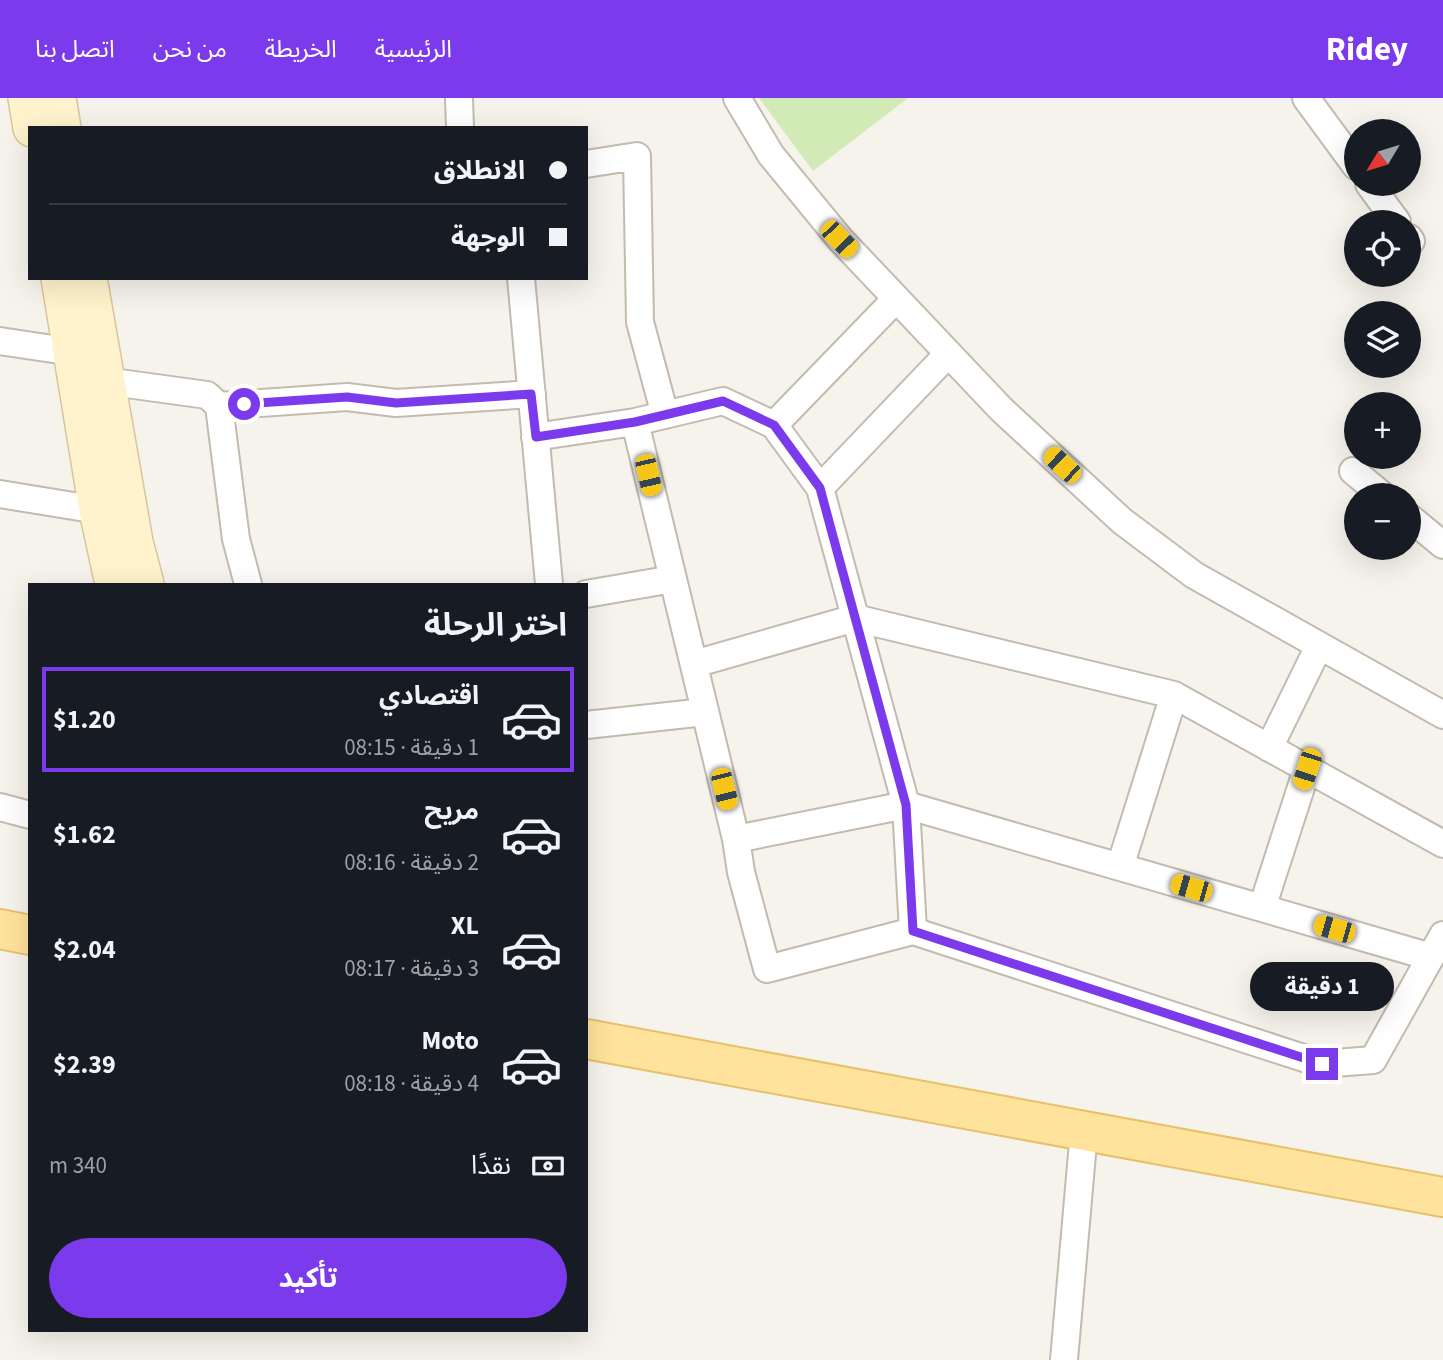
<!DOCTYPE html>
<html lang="ar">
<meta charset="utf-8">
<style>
body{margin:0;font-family:"Source Sans 3","Noto Sans Arabic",sans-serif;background:#20242c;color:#f1f3f6;direction:rtl;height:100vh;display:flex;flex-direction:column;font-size:26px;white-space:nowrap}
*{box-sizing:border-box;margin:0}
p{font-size:23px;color:#9ea1a6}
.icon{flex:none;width:38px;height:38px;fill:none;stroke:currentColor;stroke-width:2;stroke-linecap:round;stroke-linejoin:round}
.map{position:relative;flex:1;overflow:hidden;direction:ltr}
.side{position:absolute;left:28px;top:485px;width:560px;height:749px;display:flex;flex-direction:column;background:#171b24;border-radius:0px;box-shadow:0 7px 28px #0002;direction:rtl}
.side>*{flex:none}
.top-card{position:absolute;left:28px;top:28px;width:560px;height:154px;border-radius:0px;box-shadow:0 7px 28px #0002;direction:rtl;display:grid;align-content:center;height:154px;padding:0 21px;background:#171b24}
.needle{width:46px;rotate:232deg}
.fabs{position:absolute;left:1344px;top:21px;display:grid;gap:14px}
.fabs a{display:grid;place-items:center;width:77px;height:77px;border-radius:50%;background:#171b24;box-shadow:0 7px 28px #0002;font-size:35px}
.end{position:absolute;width:32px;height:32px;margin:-16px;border:9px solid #7c3aed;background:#fff;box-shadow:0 0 0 4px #fff}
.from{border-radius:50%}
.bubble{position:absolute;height:49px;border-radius:24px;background:#171b24;box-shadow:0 7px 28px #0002;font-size:23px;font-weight:700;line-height:49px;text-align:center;direction:rtl}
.car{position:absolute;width:21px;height:42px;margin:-21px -10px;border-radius:9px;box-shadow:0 0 5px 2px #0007;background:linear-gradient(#f5c518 24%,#345 0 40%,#f5c518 0 76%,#345 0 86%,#f5c518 0)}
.top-card b{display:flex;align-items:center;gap:24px;height:66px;font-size:26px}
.top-card b+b{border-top:2px solid #363941}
.top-card i{width:18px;height:18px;background:#f1f3f6}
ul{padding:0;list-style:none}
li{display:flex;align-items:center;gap:21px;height:105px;margin:0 14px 10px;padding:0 7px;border:4px solid transparent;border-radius:0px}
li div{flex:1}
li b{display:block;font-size:26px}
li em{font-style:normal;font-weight:700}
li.on{border-color:#7c3aed}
li>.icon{width:63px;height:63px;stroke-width:1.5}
h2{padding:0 21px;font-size:32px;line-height:84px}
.pay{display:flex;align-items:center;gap:18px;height:77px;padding:0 21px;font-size:26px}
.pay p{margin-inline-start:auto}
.primary-button{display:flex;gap:14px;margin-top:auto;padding:14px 21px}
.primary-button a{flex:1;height:80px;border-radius:42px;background:#7c3aed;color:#fff;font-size:28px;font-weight:700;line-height:80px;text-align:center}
header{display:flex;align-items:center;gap:42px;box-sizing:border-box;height:98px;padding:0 35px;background:#7c3aed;color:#fff}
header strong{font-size:33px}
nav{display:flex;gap:38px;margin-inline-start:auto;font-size:24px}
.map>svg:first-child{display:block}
</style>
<header>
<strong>Ridey</strong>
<nav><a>الرئيسية</a><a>الخريطة</a><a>من نحن</a><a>اتصل بنا</a></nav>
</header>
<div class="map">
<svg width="1443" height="1262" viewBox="0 0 1443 1262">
<rect width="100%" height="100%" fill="#f6f3ec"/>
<path fill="#d2eab5" d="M759,0h149l-95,73z"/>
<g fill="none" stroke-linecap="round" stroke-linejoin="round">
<defs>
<path id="street" d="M459,0l1,30
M737,0l34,57 69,84 161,170 121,112 72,54 249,140
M1306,0l50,68
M586,66l51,-8 3,166 25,93
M1369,86l28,38
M1409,140l2,3
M521,180l28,306
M0,243l73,11
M105,283l102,14 12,11 17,133 12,45
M219,308l128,-9 49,6 136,-9
M774,327l122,-126
M535,339l100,-15
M1353,373l29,24
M820,390l128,-134
M0,396l98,16
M1409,419l34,28
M586,496l87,-15
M694,566l161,-46 319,77 269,149
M586,627l119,-13
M1269,650l50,-102
M0,709l30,8
M736,741l170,-34 525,152
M1120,769l54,-172
M1262,810l45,-139
M913,833l-7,-126 -86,-317 -46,-63 -51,-24 -88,21 101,417 5,33 26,97 146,-38 409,133 51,-4 70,-125
M1064,1262l20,-229"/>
<path id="secondary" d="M27,0l5,30
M57,0l5,30
M60,180l38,232 16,74
M88,180l46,264 11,42"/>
<path id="primary" d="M0,831l30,6
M586,941l857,158"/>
</defs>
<use href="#street" stroke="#c2bbae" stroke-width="30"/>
<use href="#secondary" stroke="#d6c79b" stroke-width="40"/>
<use href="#primary" stroke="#e6c16a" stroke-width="42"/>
<use href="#street" stroke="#fff" stroke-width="26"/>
<use href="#secondary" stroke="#fff3cd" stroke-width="37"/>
<use href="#primary" stroke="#ffe39c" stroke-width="38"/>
</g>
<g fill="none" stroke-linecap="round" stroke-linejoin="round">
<path stroke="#7c3aed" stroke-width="9" d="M244,306l103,-7 49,6 135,-9 5,43 99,-15 88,-21 51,24 46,63 14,52 72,265 7,126 409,133"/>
</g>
</svg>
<div class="fabs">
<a><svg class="needle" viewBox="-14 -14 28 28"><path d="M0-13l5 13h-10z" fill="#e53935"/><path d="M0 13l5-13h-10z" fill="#9ea1a6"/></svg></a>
<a><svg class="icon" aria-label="locate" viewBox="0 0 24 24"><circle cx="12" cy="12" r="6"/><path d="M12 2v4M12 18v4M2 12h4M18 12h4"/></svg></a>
<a><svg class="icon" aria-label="layers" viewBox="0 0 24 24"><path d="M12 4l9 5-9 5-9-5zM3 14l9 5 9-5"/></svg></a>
<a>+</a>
<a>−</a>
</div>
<i class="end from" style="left:244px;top:306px"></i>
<i class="end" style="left:1322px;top:966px"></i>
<div class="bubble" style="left:1250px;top:864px;width:144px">1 دقيقة</div>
<i class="car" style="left:839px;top:141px;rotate:136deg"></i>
<i class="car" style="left:1062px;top:367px;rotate:313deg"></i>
<i class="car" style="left:648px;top:377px;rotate:167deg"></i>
<i class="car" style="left:1307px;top:671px;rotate:198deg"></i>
<i class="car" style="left:724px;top:691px;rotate:166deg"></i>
<i class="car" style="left:1191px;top:790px;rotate:286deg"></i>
<i class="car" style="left:1334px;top:831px;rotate:286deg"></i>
<div class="top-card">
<b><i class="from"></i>الانطلاق</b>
<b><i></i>الوجهة</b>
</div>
<section class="side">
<h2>اختر الرحلة</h2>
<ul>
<li class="on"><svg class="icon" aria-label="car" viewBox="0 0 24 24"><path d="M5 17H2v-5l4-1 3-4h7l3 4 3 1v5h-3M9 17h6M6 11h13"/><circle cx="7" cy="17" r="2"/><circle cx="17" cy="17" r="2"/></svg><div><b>اقتصادي</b><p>1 دقيقة · 08:15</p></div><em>$1.20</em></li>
<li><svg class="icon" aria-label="car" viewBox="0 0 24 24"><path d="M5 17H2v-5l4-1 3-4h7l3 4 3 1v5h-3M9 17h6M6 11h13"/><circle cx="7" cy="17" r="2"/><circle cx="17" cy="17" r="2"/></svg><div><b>مريح</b><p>2 دقيقة · 08:16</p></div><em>$1.62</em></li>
<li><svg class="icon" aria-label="car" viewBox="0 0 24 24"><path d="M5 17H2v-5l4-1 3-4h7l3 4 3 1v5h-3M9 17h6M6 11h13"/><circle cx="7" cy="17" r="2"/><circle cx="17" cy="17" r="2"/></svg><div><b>XL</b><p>3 دقيقة · 08:17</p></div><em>$2.04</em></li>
<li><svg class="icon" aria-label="car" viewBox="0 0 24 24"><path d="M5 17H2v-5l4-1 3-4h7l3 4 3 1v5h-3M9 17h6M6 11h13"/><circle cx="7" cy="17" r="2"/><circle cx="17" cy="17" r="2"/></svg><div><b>Moto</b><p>4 دقيقة · 08:18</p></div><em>$2.39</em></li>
</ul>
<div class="pay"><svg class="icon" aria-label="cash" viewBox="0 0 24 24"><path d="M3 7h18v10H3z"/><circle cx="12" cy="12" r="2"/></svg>نقدًا<p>340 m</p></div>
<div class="primary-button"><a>تأكيد</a></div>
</section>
</div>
